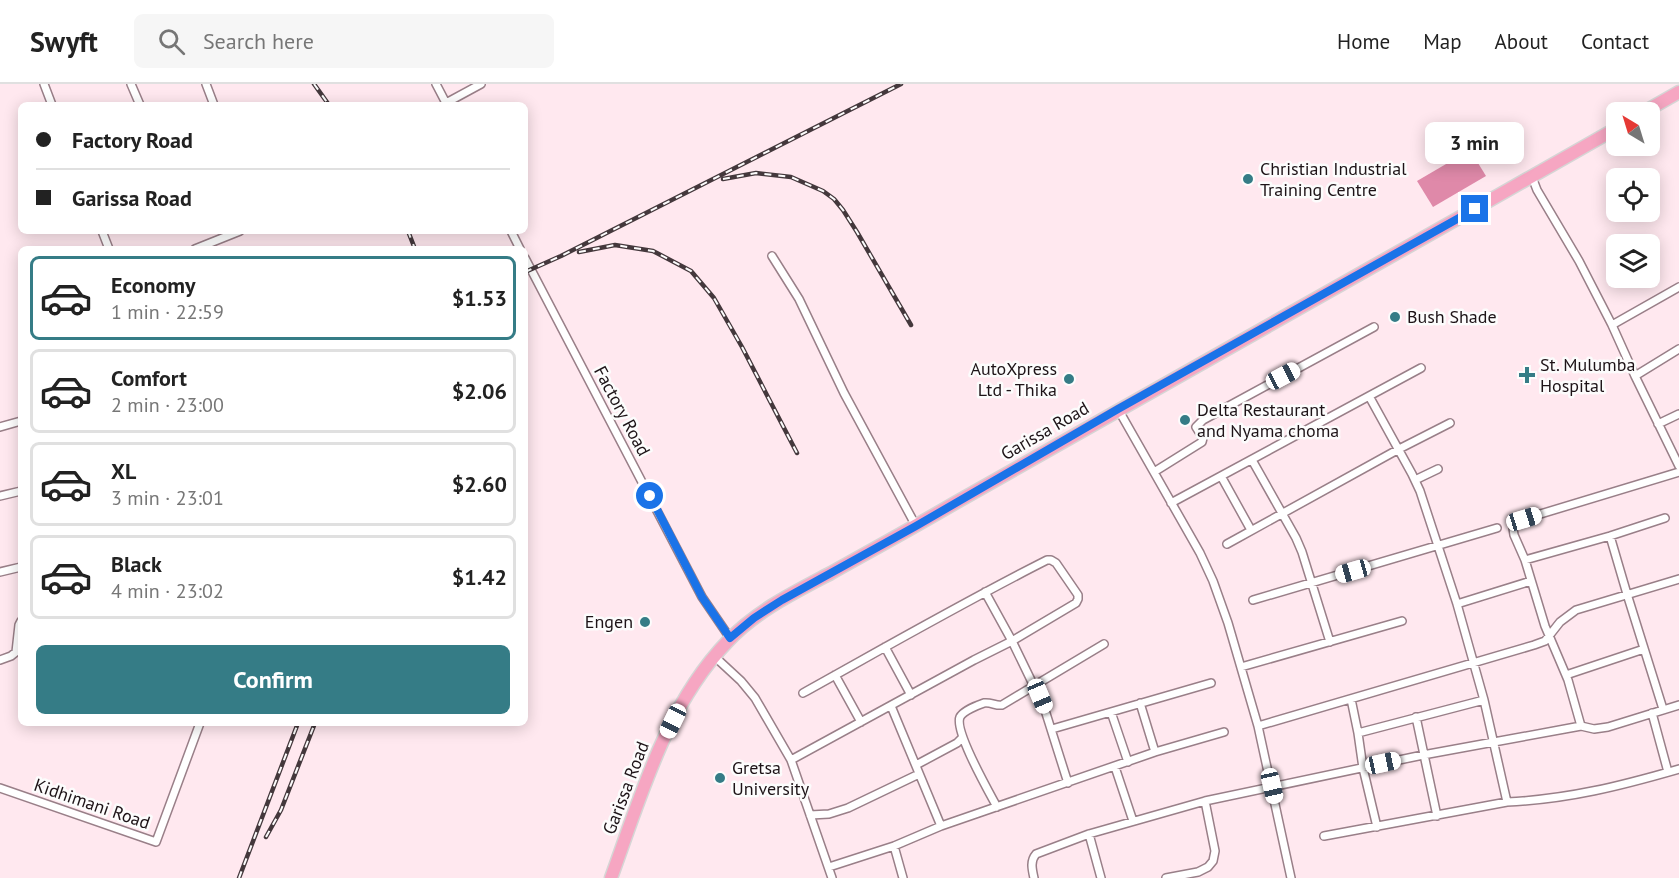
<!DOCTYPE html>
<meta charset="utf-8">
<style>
body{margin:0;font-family:"PT Sans",sans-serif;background:#f6f6f6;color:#222;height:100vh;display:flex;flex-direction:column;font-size:22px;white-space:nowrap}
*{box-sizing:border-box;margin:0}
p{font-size:20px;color:#767676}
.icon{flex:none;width:33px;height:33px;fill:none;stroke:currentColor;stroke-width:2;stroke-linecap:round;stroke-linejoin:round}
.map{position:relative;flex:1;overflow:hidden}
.panel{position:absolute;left:18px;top:162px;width:510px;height:480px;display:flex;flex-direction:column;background:#fff;border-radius:9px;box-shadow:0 3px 15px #0003}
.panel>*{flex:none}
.top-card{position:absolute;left:18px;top:18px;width:510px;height:132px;border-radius:9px;box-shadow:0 3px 15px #0003;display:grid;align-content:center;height:132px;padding:0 18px;background:#fff}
.needle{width:39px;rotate:322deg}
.fabs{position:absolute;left:1606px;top:18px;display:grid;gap:12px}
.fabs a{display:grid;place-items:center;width:54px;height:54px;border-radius:9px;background:#fff;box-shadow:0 3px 15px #0003;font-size:30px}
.end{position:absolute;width:27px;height:27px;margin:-14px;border:8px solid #1a73e8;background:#fff;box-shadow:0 0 0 3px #fff}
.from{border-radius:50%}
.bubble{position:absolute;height:42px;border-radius:9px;background:#fff;box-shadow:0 3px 15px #0003;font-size:20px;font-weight:600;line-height:42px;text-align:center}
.car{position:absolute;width:18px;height:36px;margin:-18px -9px;border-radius:8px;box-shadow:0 0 4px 2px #0007;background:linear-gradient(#fff 24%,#345 0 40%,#fff 0 76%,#345 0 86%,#fff 0)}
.top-card b{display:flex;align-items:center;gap:21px;height:57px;font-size:22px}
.top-card b+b{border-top:2px solid #e0e0e0}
.top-card i{width:15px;height:15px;background:#222}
ul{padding:10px 0 0;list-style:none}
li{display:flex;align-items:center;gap:18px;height:84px;margin:0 12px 9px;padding:0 6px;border:3px solid #e0e0e0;border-radius:9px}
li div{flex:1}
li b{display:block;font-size:22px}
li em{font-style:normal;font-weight:600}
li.on{border-color:#357c86}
li>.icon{width:54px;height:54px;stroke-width:1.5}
.cta{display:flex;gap:12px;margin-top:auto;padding:12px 18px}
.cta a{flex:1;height:69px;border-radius:9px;background:#357c86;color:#fff;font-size:24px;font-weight:600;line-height:69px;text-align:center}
header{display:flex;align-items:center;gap:36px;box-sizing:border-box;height:84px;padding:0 30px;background:#fff;border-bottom:2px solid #e0e0e0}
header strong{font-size:28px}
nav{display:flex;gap:33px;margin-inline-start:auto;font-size:21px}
.search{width:420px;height:54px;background:#f6f6f6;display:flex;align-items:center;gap:15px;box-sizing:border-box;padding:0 21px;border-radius:9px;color:#767676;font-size:22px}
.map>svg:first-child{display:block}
</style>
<header>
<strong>Swyft</strong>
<div class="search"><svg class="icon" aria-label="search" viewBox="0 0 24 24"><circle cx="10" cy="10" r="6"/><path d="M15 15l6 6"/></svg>Search here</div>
<nav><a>Home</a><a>Map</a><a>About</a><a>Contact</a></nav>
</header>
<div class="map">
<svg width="1679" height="794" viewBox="0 0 1679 794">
<rect width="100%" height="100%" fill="#ffe8ef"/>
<path fill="#df89a9" d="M1470,66l16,26 -53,31 -16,-26z"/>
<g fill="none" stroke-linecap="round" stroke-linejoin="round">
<defs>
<path id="street" d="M44,0l8,21
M131,0l9,21
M206,0l8,21
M436,0l11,21
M446,19l35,-19
M1532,93l5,13 42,71 33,64 23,51 44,90
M102,147l7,18
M511,147l9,18
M195,165l45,-18
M772,172l27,43 45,94 72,133
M525,174l177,339 28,41
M1612,241l67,-38
M1635,292l44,-27
M1369,312l43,78 8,17 37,113 74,-23
M1118,325l82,144 13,28 15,42 30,103 33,152
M1658,340l21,-10
M0,343l21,-6
M1252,376l44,78 6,14 28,90
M1154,388l48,-30 1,-4 -7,-11 7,-7 171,-93
M1221,392l30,54
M1415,396l23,-11
M0,412l21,-5
M1171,419l250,-135
M1610,452l17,58 36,115
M1227,460l172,-95 51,-26
M1525,476l85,-24 55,-18
M0,488l21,-5
M1253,516l244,-72
M1457,520l27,96 23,102
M885,563l26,48
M714,572l27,25 14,17 36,62 41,118
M0,576l11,-4 5,-4 3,-27 2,-4
M1241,583l161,-46
M835,591l26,47
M1566,591l78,-26
M803,609c81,-45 161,-91 244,-133h4l5,3 22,32v4l-2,4 -64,38 -27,-49
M1351,615l7,34 5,35 14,59
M1140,619l15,49
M891,622l50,120
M1111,628l17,50
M1652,629l16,59
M1416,633l21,99
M1258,642l276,-81 11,-4 15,-19 16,-12 103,-31
M1581,642l-13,-46 -23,-54 -20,-66 -11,-25 -1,-7 4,-5 7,-4 155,-47
M1052,645l159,-46
M1358,649l126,-33
M791,676l183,-100 38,-19 32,66 24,76
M916,681l41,-22 5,-5
M1115,683l18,54
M0,704l156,54 44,-119
M997,723c-8,-15 -43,-76 -37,-90 3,-6 18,-12 24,-14 7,-1 12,3 18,2l102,-61
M810,731l19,-1 19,-6 71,-34
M1089,750l12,44
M1324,752l183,-34c62,-3 113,-16 172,-33
M894,762l9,32
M829,783l65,-21 47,-20 214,-74 69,-20
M1034,794c-2,-9 -4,-17 2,-24l53,-20 116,-33 218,-46 158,-29 13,3 14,-2 71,-22
M1166,794l32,-6 10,-5 5,-6 2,-10 -10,-50"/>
<path id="highway" d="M1644,28l35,-20
M611,794c30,-82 55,-173 117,-237 28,-30 67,-49 103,-68 41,-23 83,-46 124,-70 220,-127 442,-249 662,-375"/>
</defs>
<use href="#street" stroke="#997f88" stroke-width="10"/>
<use href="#highway" stroke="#d6d5d5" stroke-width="15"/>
<use href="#street" stroke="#fff" stroke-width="7"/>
<use href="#highway" stroke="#f6a6c2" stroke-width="12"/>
<defs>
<path id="rail" d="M314,0l15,21
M723,95l33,-6 35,4 32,14 11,8 9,11 14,22 54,93
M408,147l7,18
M579,168l36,-7 38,6 38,20 23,27 28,49 55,106
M525,188l36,-16 340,-172
M266,753l15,-27 34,-87
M239,794l59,-155"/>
</defs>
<use href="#rail" stroke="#44383c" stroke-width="4.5"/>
<use href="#rail" stroke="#fcfcfc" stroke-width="2" stroke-dasharray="7" stroke-linecap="butt"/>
</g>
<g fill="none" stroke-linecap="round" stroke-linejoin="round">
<path stroke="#1a73e8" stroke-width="8" d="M650,412l52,101 28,41 24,-20 28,-18 134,-74 202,-117 357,-200"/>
</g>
<g fill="#357c86" stroke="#fcfcfc" stroke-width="2">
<circle cx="1248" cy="95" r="6"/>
<circle cx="1395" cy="233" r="6"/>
<path d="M1524 282h6v6h6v6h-6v6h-6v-6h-6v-6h6z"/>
<circle cx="1069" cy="295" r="6"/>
<circle cx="1185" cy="336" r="6"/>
<circle cx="645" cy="538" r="6"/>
<circle cx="720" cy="694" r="6"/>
</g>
<g text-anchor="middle" stroke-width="5" stroke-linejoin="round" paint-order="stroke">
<g font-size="18" fill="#1d1317" stroke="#fcfcfc" text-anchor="start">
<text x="1260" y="91">Christian Industrial<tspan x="1260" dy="21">Training Centre</tspan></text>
<text x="1407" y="239">Bush Shade</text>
<text x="1540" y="287">St. Mulumba<tspan x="1540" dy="21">Hospital</tspan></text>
<text x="1057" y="291" text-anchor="end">AutoXpress<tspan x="1057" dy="21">Ltd - Thika</tspan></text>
<text x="1197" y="332">Delta Restaurant<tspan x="1197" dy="21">and Nyama choma</tspan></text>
<text x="633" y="544" text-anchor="end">Engen</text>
<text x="732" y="690">Gretsa<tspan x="732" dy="21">University</tspan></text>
</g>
<g font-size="18" fill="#1d1317" stroke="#fcfcfc">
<text transform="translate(622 327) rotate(62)" y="6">Factory Road</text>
<text transform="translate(1045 347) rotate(-30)" y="6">Garissa Road</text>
<text transform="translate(626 704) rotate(-69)" y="6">Garissa Road</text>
<text transform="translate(92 720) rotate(19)" y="6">Kidhimani Road</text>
</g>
</g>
</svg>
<div class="fabs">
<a><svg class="needle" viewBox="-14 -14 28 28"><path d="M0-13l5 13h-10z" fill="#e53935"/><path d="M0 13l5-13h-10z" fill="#767676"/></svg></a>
<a><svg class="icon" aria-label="locate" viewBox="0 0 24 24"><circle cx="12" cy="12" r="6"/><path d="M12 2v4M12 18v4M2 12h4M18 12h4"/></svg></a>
<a><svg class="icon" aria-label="layers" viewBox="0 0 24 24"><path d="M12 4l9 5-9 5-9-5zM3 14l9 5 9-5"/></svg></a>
</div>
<i class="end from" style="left:650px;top:412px"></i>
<i class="end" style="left:1475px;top:125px"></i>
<div class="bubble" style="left:1425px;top:38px;width:99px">3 min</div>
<i class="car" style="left:1283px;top:292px;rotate:62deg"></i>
<i class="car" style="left:1524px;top:435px;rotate:73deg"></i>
<i class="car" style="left:1353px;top:487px;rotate:254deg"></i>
<i class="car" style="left:1040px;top:612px;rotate:157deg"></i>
<i class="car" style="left:673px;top:637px;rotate:206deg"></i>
<i class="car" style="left:1383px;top:679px;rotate:78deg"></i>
<i class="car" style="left:1272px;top:702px;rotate:167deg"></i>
<div class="top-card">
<b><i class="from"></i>Factory Road</b>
<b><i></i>Garissa Road</b>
</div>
<section class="panel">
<ul>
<li class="on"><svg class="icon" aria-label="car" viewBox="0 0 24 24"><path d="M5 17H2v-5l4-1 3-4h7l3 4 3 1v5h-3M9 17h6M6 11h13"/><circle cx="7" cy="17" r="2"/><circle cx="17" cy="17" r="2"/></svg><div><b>Economy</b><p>1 min · 22:59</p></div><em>$1.53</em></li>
<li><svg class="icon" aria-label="car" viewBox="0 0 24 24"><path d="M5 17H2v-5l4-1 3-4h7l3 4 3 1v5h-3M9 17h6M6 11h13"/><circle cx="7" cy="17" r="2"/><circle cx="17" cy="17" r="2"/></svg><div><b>Comfort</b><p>2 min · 23:00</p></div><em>$2.06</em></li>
<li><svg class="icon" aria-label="car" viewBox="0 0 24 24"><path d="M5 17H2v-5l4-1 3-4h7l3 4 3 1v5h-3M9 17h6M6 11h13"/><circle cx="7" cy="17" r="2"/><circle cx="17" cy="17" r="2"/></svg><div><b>XL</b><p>3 min · 23:01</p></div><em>$2.60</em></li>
<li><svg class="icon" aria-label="car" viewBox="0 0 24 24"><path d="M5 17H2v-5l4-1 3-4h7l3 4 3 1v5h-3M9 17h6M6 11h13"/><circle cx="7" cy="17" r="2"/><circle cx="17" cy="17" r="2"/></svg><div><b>Black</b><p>4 min · 23:02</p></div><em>$1.42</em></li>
</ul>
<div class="cta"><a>Confirm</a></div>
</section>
</div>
